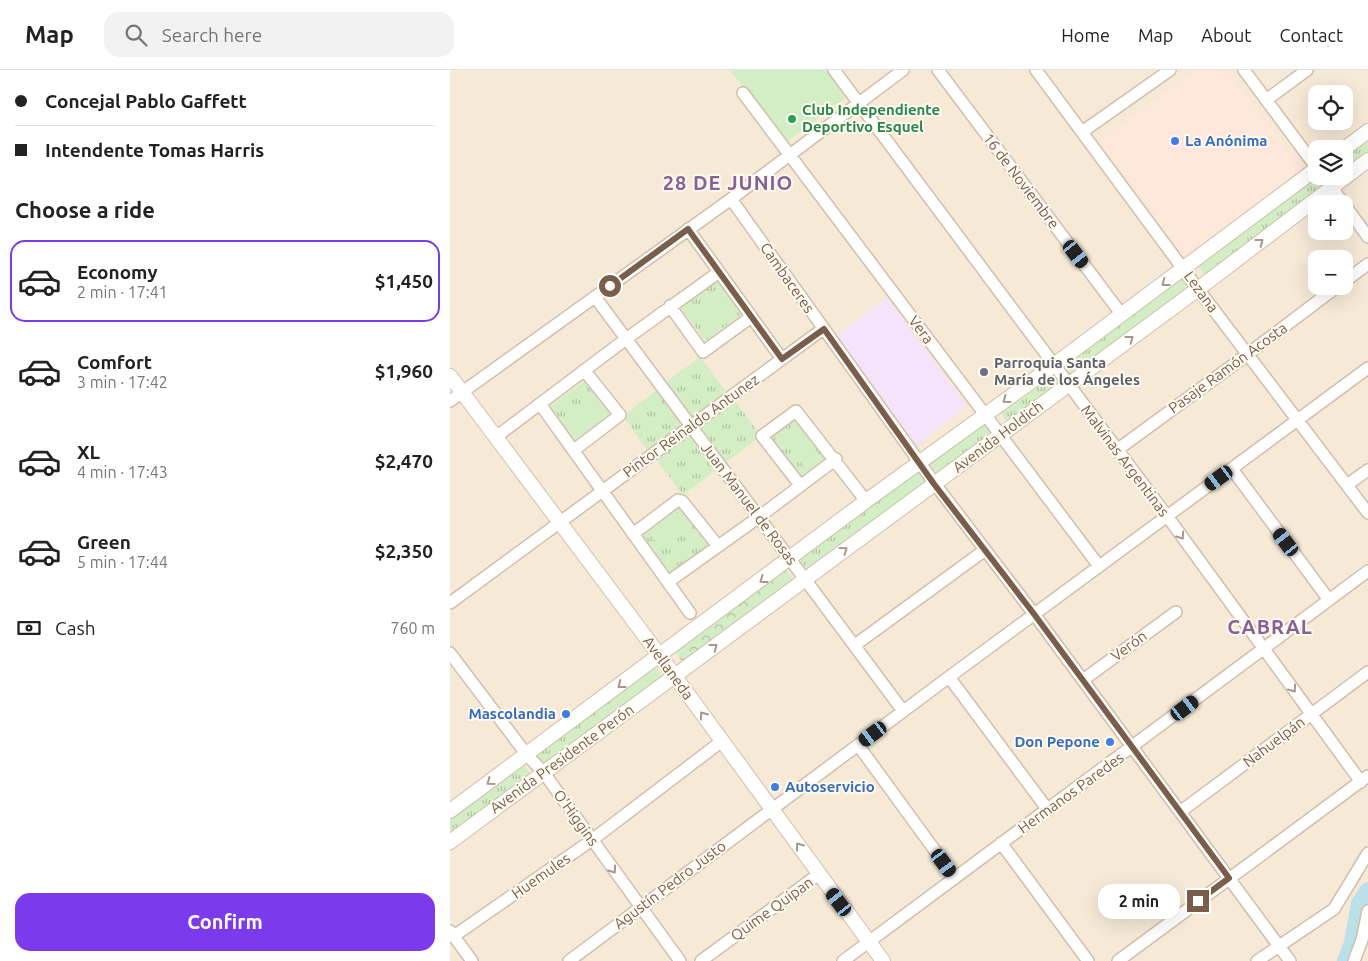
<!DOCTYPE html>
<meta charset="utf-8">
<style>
body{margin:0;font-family:Ubuntu,sans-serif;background:#f2f2f2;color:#222;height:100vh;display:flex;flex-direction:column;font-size:19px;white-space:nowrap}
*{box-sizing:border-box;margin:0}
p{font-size:16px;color:#767676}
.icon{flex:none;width:28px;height:28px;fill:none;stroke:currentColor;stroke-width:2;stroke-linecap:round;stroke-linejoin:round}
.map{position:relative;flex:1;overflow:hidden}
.sheet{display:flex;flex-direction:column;background:#fff;width:450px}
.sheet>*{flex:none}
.banner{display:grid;align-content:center;height:110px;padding:0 15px;background:#fff}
.controls{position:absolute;left:858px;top:15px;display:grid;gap:10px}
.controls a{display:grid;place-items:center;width:45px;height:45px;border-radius:10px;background:#fff;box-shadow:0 5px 20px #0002;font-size:25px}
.end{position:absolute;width:22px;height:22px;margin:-11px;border:6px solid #7a5e49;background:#fff;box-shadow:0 0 0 2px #fff}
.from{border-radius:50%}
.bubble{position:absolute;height:35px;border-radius:15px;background:#fff;box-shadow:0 5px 20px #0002;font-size:16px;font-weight:700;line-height:35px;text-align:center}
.car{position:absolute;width:15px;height:30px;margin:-15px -8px;border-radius:6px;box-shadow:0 0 4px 1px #0007;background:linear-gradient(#222 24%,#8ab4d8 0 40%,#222 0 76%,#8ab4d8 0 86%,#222 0)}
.banner b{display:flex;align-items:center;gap:18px;height:48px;font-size:19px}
.banner b+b{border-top:1px solid #e0e0e0}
.banner i{width:12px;height:12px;background:#222}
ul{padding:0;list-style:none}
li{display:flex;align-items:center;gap:15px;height:82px;margin:0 10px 8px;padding:0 5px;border:2px solid transparent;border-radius:15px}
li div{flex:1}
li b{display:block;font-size:19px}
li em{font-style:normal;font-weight:700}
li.active{border-color:#7c3aed}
li>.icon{width:45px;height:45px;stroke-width:1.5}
h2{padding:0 15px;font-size:22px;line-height:60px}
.pay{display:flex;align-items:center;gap:12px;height:55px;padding:0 15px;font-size:19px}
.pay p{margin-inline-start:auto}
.action{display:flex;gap:10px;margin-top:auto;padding:10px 15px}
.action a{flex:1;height:58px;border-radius:15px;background:#7c3aed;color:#fff;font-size:20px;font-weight:700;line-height:58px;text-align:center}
header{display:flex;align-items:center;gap:30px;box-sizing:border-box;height:70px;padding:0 25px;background:#fff;border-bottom:1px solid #e0e0e0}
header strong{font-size:24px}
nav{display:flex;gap:28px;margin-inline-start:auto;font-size:18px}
.search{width:350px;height:45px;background:#f2f2f2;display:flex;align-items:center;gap:12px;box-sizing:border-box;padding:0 18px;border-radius:15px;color:#767676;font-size:19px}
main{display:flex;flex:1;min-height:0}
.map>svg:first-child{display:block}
</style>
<header>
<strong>Map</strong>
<div class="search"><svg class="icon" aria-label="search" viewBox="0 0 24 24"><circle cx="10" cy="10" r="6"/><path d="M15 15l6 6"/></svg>Search here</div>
<nav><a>Home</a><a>Map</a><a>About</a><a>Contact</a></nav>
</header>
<main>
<section class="sheet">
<div class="banner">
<b><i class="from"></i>Concejal Pablo Gaffett</b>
<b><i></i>Intendente Tomas Harris</b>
</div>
<h2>Choose a ride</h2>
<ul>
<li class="active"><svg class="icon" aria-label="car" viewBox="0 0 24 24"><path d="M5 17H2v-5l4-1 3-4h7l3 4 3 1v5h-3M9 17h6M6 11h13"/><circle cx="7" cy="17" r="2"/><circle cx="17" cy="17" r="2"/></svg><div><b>Economy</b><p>2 min · 17:41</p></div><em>$1,450</em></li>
<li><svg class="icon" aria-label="car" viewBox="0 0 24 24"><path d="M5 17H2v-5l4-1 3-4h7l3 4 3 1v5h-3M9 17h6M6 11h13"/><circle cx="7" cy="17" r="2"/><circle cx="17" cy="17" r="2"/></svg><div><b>Comfort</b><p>3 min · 17:42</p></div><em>$1,960</em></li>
<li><svg class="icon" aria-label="car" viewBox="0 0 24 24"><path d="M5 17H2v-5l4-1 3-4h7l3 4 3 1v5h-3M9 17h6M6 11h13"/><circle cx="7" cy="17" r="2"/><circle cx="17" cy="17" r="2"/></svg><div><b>XL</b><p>4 min · 17:43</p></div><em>$2,470</em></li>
<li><svg class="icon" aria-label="car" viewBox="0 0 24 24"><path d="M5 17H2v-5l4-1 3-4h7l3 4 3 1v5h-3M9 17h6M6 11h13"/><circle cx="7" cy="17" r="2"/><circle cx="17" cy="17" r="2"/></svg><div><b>Green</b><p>5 min · 17:44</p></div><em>$2,350</em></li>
</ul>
<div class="pay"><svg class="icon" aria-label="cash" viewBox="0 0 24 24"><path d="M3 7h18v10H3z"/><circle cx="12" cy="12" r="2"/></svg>Cash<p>760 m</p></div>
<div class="action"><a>Confirm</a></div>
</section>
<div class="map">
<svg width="918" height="891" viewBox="0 0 918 891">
<defs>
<pattern id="grass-tufts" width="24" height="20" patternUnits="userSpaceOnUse" patternTransform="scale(1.25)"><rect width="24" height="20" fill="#d3edc5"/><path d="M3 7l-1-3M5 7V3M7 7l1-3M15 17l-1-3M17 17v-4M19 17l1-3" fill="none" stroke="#b0c3a2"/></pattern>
<pattern id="forest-crowns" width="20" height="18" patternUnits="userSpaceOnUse" patternTransform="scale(1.25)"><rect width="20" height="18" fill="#d3edc5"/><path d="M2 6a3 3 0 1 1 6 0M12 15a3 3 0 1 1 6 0" fill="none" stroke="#b0c3a2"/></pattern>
</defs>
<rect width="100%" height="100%" fill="#fef7e8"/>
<path fill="#f6e9d6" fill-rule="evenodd" d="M0,0h918v891h-918zM866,24h28v27h-28zM866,79h28v27h-28zM866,134h28v27h-28zM866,189h28v27h-28z"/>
<path fill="#ffe8db" d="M745,0h32l74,99 -116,86 -85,-114z"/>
<path fill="#f4e4fb" d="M437,228l80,108 -50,39 -81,-109z"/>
<path fill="url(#grass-tufts)" d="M918,65v20l-24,18v-19z
M867,106l8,11 -119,90 -9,-13z
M731,206l9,12 -119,90 -9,-13z
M268,209l25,34 -38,28 -25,-35z
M250,287l27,36 -34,25 -27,-36z
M603,302l9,13 -53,39 -9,-12z
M137,309l25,34 -38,28 -25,-34z
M207,320l26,36 -34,26 -26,-36z
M284,330l27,36 -35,26 -26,-36z
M347,346l32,43 -27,20 -31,-43z
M533,353l9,13 -53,39 -10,-12z
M240,363l27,36 -34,26 -27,-36z
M470,400l9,12 -120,90 -9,-12z
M231,434l30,40 -40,30 -30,-40z
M204,595l9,12 -120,90 -9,-12z
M73,693l9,13 -82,61v-19z"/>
<path fill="url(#forest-crowns)" d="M336,499l8,11 -112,82 -8,-11z"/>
<path fill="#d3edc5" d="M280,0h103l18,24 -66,49z
M278,226l12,15 -31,24 -12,-15z
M143,328l12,16 -31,24 -12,-16z
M349,356l22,32 -15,11 -23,-31z
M231,440l12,16 -31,24 -12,-15z"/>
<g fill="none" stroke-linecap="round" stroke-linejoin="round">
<path stroke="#bae0e9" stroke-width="16" d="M895,891l7,-18 7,-40 9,-13"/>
<defs>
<path id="minor" d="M384,0l333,446 194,266
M488,0l184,245
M586,0l162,219 170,224
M794,0l72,97
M293,23l356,473
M816,30l41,-30
M632,62l88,-62
M873,106l21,28
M281,129l204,285 99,130 256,347
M894,134l24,33
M238,159l94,130
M894,212l24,-18
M145,227l308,414
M220,236l33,46 48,-35
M0,331l281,-202 172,-129
M90,334l150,209
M46,367l130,-98 93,-67
M124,380l46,-35 -36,-45
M667,380l131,-96 90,-68
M782,399l97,131
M350,415l-38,-49 34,-25 70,90
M897,415l21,-15
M183,464l45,-34 4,1 36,45
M218,512l91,-65 77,-58
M0,533l373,-274
M405,575l130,-95
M0,583l77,102 17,18 136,188
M499,607l99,133
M633,610l93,-68
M408,675l97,133
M730,742l188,-140
M551,773l87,118
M0,861l22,30
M4,866l138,-96 130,-99
M119,891l380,-284 419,-309
M251,891l118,-87
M393,891l525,-390
M668,891l250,-185
M807,891l77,-52 34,-56
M904,891l8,-21 6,-29"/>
<path id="tertiary" d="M894,79l24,-18
M0,306l210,280 223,305
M0,741l416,-310 188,-136 262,-196
M0,772l748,-553 170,-129"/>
</defs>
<use href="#minor" stroke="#d1bfac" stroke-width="14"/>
<use href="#tertiary" stroke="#d1bfac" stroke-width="16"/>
<use href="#minor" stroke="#fff" stroke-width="11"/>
<use href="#tertiary" stroke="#fff" stroke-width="14"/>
</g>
<defs><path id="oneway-chevron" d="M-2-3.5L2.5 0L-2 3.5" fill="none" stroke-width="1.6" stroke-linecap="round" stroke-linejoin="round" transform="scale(1.25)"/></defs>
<g stroke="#a99689">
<use href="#oneway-chevron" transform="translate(810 172) rotate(-37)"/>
<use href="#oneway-chevron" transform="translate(715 213) rotate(143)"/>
<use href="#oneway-chevron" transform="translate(680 269) rotate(-37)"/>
<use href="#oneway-chevron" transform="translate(556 330) rotate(144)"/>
<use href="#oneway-chevron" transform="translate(731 466) rotate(54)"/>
<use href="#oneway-chevron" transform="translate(394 480) rotate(-36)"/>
<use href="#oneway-chevron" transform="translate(313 510) rotate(144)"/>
<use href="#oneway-chevron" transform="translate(264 577) rotate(-37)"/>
<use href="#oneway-chevron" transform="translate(171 615) rotate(143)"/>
<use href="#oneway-chevron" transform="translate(843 619) rotate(54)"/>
<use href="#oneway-chevron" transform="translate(253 645) rotate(-126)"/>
<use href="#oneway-chevron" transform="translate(40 712) rotate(144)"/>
<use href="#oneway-chevron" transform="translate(349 776) rotate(-126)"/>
<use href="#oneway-chevron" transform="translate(163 800) rotate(54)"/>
</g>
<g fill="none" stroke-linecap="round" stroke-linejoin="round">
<path stroke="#7a5e49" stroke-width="6" d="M160,216l78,-57 94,130 42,-30 110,155 100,130 195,264 -31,23"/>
</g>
<circle fill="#2e9e5b" stroke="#fffaf0" stroke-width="2" cx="342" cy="49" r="5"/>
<g fill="#3f7fe0" stroke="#fffaf0" stroke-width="2">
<circle cx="725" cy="71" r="5"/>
<circle cx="116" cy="644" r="5"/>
<circle cx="660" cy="672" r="5"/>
<circle cx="325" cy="717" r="5"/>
</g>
<circle fill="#6b7280" stroke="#fffaf0" stroke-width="2" cx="534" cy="302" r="5"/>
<g text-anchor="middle" stroke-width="4" stroke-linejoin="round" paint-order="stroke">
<g font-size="15" font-weight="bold" fill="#27864d" stroke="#fffaf0" text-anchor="start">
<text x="352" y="45">Club Independiente<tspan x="352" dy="17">Deportivo Esquel</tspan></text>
</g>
<g font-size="15" font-weight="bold" fill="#366cbe" stroke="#fffaf0" text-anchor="start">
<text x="735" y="76">La Anónima</text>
<text x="106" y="649" text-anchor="end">Mascolandia</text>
<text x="650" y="677" text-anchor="end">Don Pepone</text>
<text x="335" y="722">Autoservicio</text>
</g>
<g font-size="15" fill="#7a5e49" stroke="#fffaf0">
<text transform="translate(571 111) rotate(53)" y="5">16 de Noviembre</text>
<text transform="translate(337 208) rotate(55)" y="5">Cambaceres</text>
<text transform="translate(751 222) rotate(54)" y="5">Lezana</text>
<text transform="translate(471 260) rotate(53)" y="5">Vera</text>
<text transform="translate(778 298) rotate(-36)" y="5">Pasaje Ramón Acosta</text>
<text transform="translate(241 356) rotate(-36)" y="5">Pintor Reinaldo Antunez</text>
<text transform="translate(548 367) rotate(-37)" y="5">Avenida Holdich</text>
<text transform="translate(675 391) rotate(53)" y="5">Malvinas Argentinas</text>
<text transform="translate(299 434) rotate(53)" y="5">Juan Manuel de Rosas</text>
<text transform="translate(679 576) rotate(-36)" y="5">Verón</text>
<text transform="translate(218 598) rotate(54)" y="5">Avellaneda</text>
<text transform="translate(824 672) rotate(-37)" y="5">Nahuelpán</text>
<text transform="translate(112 689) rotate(-36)" y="5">Avenida Presidente Perón</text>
<text transform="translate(621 723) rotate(-36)" y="5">Hermanos Paredes</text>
<text transform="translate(126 748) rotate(54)" y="5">O'Higgins</text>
<text transform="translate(91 806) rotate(-35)" y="5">Huemules</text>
<text transform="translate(220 815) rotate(-37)" y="5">Agustín Pedro Justo</text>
<text transform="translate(322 839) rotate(-36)" y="5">Quime Quipan</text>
</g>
<g font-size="15" font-weight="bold" fill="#5b616d" stroke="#fffaf0" text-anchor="start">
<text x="544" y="298">Parroquia Santa<tspan x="544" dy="17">María de los Ángeles</tspan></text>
</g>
<g font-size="20" font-weight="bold" letter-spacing="1" fill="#886196" stroke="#fffaf0">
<text x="278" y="120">28 DE JUNIO</text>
<text x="820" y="564">CABRAL</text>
</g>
</g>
</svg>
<div class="controls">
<a><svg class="icon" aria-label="locate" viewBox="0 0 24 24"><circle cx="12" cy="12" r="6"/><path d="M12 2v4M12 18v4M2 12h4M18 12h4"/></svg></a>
<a><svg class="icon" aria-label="layers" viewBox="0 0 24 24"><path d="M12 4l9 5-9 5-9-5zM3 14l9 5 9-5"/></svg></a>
<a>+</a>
<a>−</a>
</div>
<i class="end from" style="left:160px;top:216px"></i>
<i class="end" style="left:748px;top:831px"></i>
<div class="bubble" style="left:648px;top:814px;width:82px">2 min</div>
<i class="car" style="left:626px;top:184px;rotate:143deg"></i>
<i class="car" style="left:769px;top:408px;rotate:234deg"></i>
<i class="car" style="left:836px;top:472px;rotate:323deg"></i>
<i class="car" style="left:735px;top:638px;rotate:53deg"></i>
<i class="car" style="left:423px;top:664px;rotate:233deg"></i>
<i class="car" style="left:494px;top:793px;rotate:144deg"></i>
<i class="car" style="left:389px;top:832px;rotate:323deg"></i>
</div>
</main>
